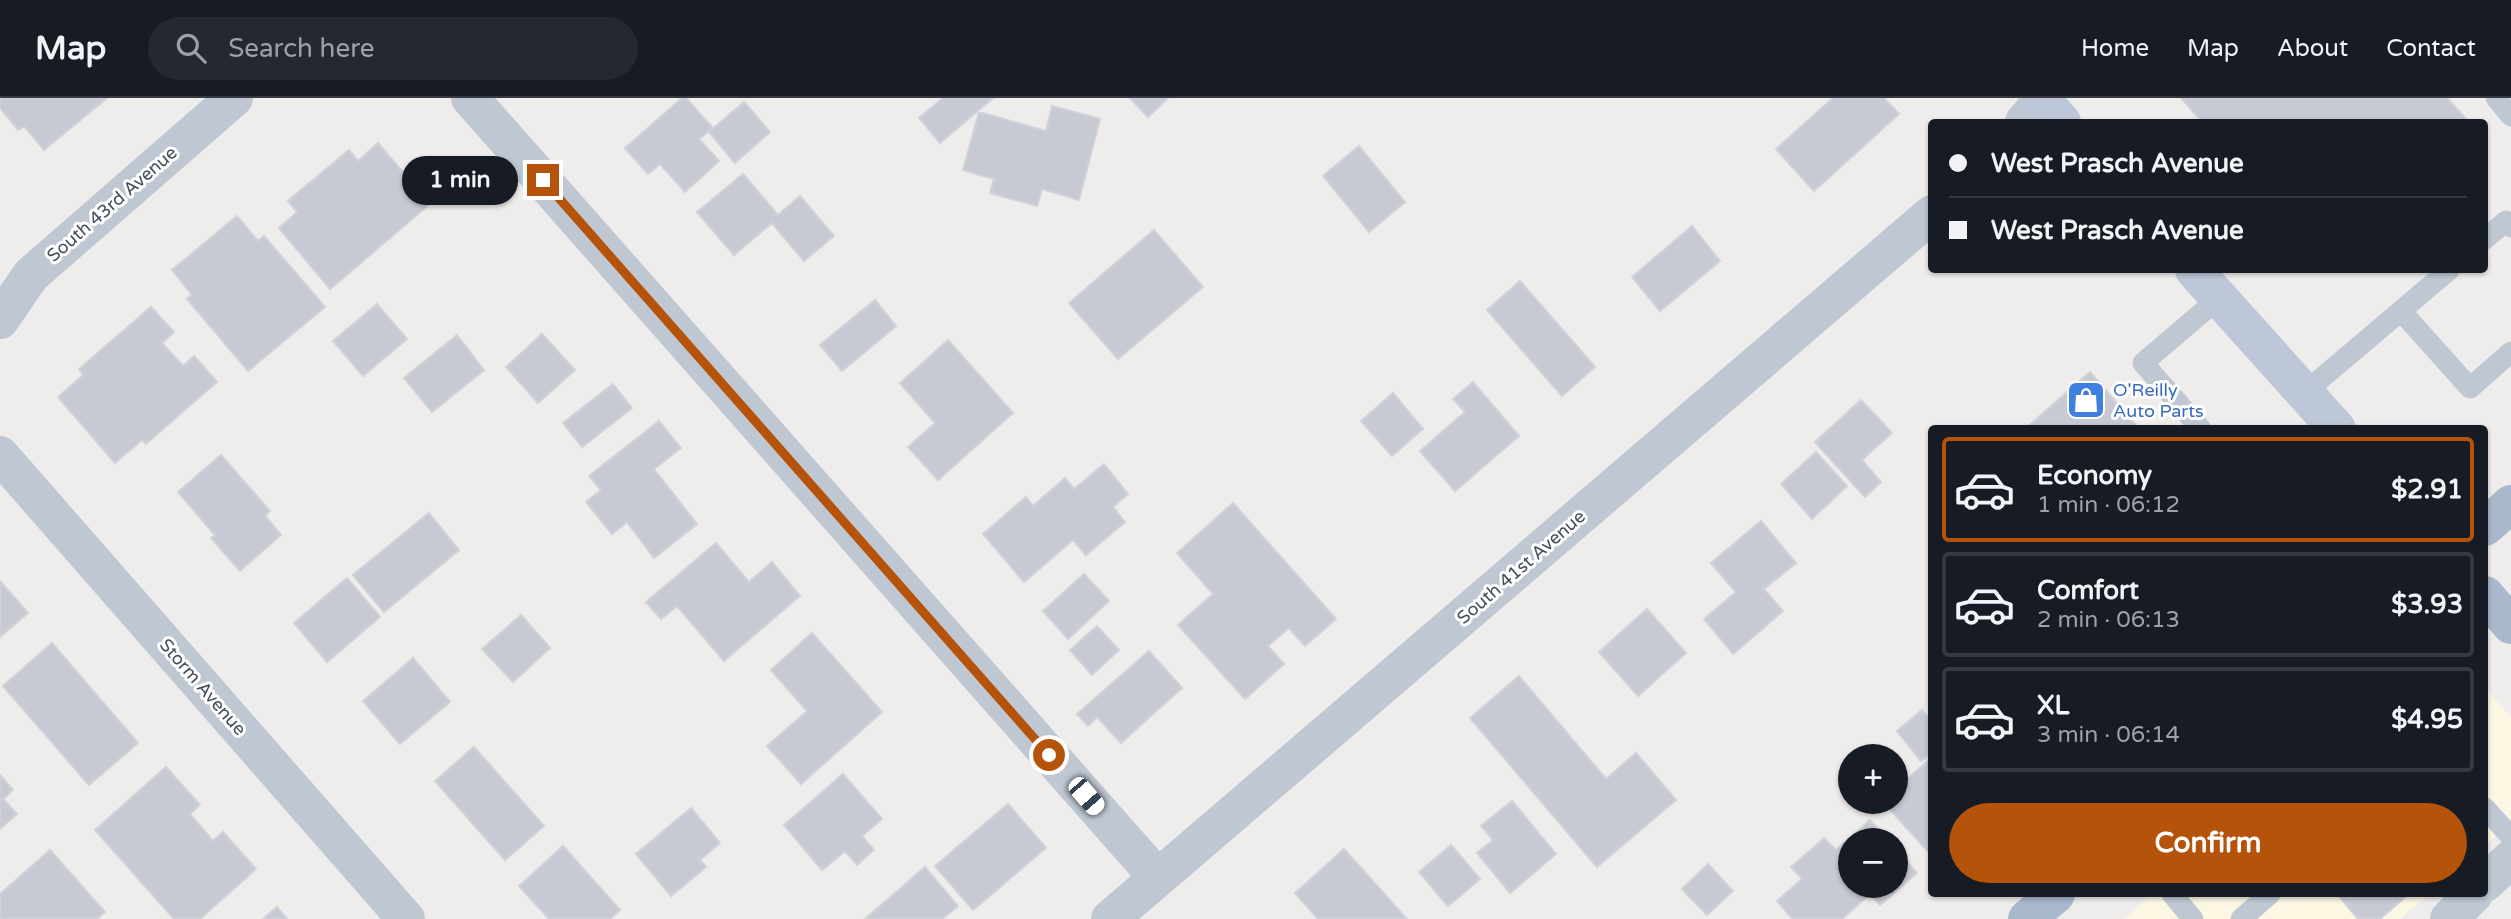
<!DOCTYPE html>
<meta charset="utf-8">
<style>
body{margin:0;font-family:"Varela Round",sans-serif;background:#242831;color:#f1f3f6;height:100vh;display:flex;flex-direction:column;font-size:26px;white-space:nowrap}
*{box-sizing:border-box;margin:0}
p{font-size:23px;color:#9ea1a6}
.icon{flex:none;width:38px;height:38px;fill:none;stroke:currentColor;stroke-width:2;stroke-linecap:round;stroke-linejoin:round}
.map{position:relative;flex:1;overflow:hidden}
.side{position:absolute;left:1928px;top:327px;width:560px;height:472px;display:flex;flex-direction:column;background:#171b24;border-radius:7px;box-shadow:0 2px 5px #0004}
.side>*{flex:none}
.hud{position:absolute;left:1928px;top:21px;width:560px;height:154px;border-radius:7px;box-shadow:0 2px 5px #0004;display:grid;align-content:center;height:154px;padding:0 21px;background:#171b24}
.tools{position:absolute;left:1838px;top:646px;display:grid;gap:14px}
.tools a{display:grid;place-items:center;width:70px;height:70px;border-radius:50%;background:#171b24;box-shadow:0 2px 5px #0004;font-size:35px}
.end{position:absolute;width:32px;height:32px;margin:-16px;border:9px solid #b45309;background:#fff;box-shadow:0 0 0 4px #fff}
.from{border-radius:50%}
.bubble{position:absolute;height:49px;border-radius:24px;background:#171b24;box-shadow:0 2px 5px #0004;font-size:23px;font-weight:800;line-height:49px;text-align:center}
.car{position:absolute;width:21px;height:42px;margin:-21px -10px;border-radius:9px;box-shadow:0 0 5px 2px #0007;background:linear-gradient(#fff 24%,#345 0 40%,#fff 0 76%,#345 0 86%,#fff 0)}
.hud b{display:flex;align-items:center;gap:24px;height:66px;font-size:26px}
.hud b+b{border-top:2px solid #363941}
.hud i{width:18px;height:18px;background:#f1f3f6}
ul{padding:12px 0 0;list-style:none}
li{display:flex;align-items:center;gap:21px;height:105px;margin:0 14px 10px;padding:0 7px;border:4px solid #363941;border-radius:7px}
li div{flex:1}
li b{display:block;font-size:26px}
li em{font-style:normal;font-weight:800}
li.selected{border-color:#b45309}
li>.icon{width:63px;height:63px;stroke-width:1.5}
.cta{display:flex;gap:14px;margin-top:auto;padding:14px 21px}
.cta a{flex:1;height:80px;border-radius:42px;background:#b45309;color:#fff;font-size:28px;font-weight:800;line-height:80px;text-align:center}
header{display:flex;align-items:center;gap:42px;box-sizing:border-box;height:98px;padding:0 35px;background:#171b24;border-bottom:2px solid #363941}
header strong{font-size:33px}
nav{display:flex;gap:38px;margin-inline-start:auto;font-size:24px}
.search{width:490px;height:63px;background:#242831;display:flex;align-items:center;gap:18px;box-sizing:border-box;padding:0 24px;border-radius:38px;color:#9ea1a6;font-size:26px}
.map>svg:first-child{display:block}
</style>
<header>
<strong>Map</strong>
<div class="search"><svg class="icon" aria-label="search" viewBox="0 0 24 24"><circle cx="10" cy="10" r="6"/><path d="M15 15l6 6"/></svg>Search here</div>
<nav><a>Home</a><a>Map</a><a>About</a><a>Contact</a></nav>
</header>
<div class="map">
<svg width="2511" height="821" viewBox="0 0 2511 821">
<rect width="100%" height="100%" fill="#efecec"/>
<path fill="#fcf7e3" d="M2485,590l26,29v105l-26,23z
M2152,796h277l-29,25h-276z"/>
<path fill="#c8cad3" stroke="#d0d2d9" stroke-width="2" d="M0,0h107l-63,52 -20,-24 -6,4 -18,-22z
M682,0h4l27,30 -14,11 20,22 -34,31 -25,-28 -12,10 -23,-26z
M943,0h50l-53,45 -21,-25z
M1130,0h38l-20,19z
M1833,0h51l15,16 -85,77 -38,-42z
M2181,0h266l22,24h-267z
M744,4l26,30 -35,31 -26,-31z
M1052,8l48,13 -21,81 -37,-11 -5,17 -47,-13 4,-14 -31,-9 16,-58 67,19z
M378,45l52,61 -100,85 -51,-61 18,-16 -9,-11 61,-51 9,11z
M1359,48l46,56 -36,30 -46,-56z
M743,76l35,41 22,-19 34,40 -30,25 -32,-38 -38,32 -37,-43z
M237,118l21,25 6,-5 61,71 -77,64 -61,-72 5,-4 -20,-25z
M1692,128l28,35 -60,50 -28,-34z
M1154,132l49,57 -85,72 -49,-56z
M1520,183l75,86 -33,29 -75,-86z
M875,202l21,26 -54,45 -22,-26z
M377,206l30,35 -44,37 -30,-35z
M151,209l23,25 -12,11 21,23 11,-10 23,26 -71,62 -4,-4 -27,23 -57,-66 25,-22 -4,-6z
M542,236l33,36 -37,33 -32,-36z
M457,237l27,35 -52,42 -28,-34z
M948,242l65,73 -75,67 -30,-33 27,-24 -35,-40z
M2090,274l49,57h-114z
M1473,284l46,54 -64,55 -35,-40 45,-39 -12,-13z
M613,286l19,24 -50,39 -19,-24z
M1393,295l30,36 -31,27 -31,-35z
M1861,302l31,33 -30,27 19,22 -16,15 -50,-55z
M659,323l22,27 -27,21 43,55 -43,34 -27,-36 -15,12 -26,-32 15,-12 -12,-14z
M1816,354l31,34 -35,33 -31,-35z
M221,357l49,56 -5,5 16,19 -41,36 -29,-33 4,-3 -37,-43z
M1104,366l24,30 -15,13 12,15 -39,33 -13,-15 -49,42 -41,-48 43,-37 7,9 32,-28 9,11z
M1233,405l103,116 -31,27 -16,-18 -21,18 16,18 -39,35 -67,-74 35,-31 -36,-41z
M429,415l30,37 -75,62 -31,-37z
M1761,423l35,42 -32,26 19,22 -50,43 -29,-35 32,-27 -25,-29z
M716,445l33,39 23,-20 28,34 -76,65 -47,-55 -16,13 -15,-17z
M1084,476l25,27 -41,38 -25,-28z
M347,480l33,39 -53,45 -33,-39z
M0,483l28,32 -28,24z
M1647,511l39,44 -48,43 -39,-44z
M521,517l29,33 -37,34 -31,-33z
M1097,528l22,24 -27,25 -22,-25z
M812,535l70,79 -81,72 -34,-38 40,-35 -36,-41z
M52,545l86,100 -49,42 -86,-99z
M1149,553l33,37 -61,55 -24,-26 -9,9 -11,-12z
M413,560l37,44 -50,42 -37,-43z
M1519,578l87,103 30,-26 40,47 -79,67 -127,-149z
M1922,612l10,12v30l-11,9 -24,-30z
M474,649l70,79 -39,34 -70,-79z
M1932,659v99l-49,-54h12v-12z
M166,669l34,38 -10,9 23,27 10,-9 33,37 -56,50h-26l-79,-89z
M1850,675v17l-8,-10z
M843,676l39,45 -20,17 12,14 -17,15 -12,-14 -23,19 -38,-45z
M0,677l13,15 -10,9 14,15 -17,15z
M1512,703l44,53 -46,39 -33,-40 16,-13 -12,-14z
M1860,704h18l-10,8z
M1008,706l38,44 -73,62 -38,-44z
M691,710l29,35 -20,17 6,7 -35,29 -35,-42z
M1870,722l18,20h-38v46h45v-38l22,25 -37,32 -10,-11 -28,25h-49l-16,-18 25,-22 -11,-12 33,-29 12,12z
M1451,747l29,34 -32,27 -29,-34z
M563,748l57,64 -10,9h-61l-30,-33z
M1344,751l63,70h-89l-23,-26z
M50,752l55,62 -8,7h-97v-25z
M1708,766l25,27 -26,24 -25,-26z
M925,769l33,39 -16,13h-77z
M2337,796h72l-29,25h-22z
M277,809l10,12h-24z"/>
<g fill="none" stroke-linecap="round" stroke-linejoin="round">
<path stroke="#bfc7d3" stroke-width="21" d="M2496,0l15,18
M2485,141l21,-18 5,6
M2401,213l69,77 41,-36
M2304,295l145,-123
M2201,331l-58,-66 76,-65
M2485,710l26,29
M2172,796l21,25
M2241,821l29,-25"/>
<path stroke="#bfc7d3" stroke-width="38" d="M470,0l688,780
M2024,24l20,-24
M0,222l31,-45 203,-177
M0,357l406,464
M2485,785l26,-24
M1110,821l822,-705
M2449,821l25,-25"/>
<path stroke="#bdc7d7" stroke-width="38" d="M2040,0l22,24
M2194,172l143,159"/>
<path stroke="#aab8cd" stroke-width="38" d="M2485,429l26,-23
M2485,497l26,30
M2027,821l29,-25"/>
</g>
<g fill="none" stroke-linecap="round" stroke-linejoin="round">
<path stroke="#b45309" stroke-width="9" d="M543,82l506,575"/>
</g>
<defs>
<symbol id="shop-square" viewBox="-11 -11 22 22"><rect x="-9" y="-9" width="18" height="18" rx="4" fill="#3f7fe0" stroke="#fff"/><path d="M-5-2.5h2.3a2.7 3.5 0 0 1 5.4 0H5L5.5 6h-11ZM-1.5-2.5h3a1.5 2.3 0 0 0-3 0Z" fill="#fff"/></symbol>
</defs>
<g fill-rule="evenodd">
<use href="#shop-square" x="2064" y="280" width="44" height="44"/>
</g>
<g text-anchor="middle" stroke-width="6" stroke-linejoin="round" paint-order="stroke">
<g font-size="18" fill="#444e5b" stroke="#fff">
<text transform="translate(112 106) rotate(-41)" y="6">South 43rd Avenue</text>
<text transform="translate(1521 469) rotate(-41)" y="6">South 41st Avenue</text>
<text transform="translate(203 589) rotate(49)" y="6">Storm Avenue</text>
</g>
<g font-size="18" fill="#366cbe" stroke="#fff" text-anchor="start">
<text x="2113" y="298">O'Reilly<tspan x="2113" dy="21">Auto Parts</tspan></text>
</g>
</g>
</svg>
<div class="tools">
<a>+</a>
<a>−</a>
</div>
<i class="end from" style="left:1049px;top:657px"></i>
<i class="end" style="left:543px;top:82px"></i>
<div class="bubble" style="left:402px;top:58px;width:116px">1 min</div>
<i class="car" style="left:1086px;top:698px;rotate:139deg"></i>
<div class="hud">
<b><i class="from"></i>West Prasch Avenue</b>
<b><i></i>West Prasch Avenue</b>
</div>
<section class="side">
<ul>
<li class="selected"><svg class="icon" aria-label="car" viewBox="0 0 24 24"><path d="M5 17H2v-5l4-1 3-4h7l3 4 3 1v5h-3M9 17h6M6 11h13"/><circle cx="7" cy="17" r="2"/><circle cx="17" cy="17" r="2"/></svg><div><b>Economy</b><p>1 min · 06:12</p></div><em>$2.91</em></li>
<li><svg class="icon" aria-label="car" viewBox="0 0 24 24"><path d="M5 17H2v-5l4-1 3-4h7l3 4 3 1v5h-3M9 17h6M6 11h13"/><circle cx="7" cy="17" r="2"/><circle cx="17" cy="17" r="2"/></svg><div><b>Comfort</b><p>2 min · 06:13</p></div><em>$3.93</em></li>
<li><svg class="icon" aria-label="car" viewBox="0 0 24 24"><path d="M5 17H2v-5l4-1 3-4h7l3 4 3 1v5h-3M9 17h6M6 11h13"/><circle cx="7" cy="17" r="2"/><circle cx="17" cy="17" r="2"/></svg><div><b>XL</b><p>3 min · 06:14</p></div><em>$4.95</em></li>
</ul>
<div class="cta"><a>Confirm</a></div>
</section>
</div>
